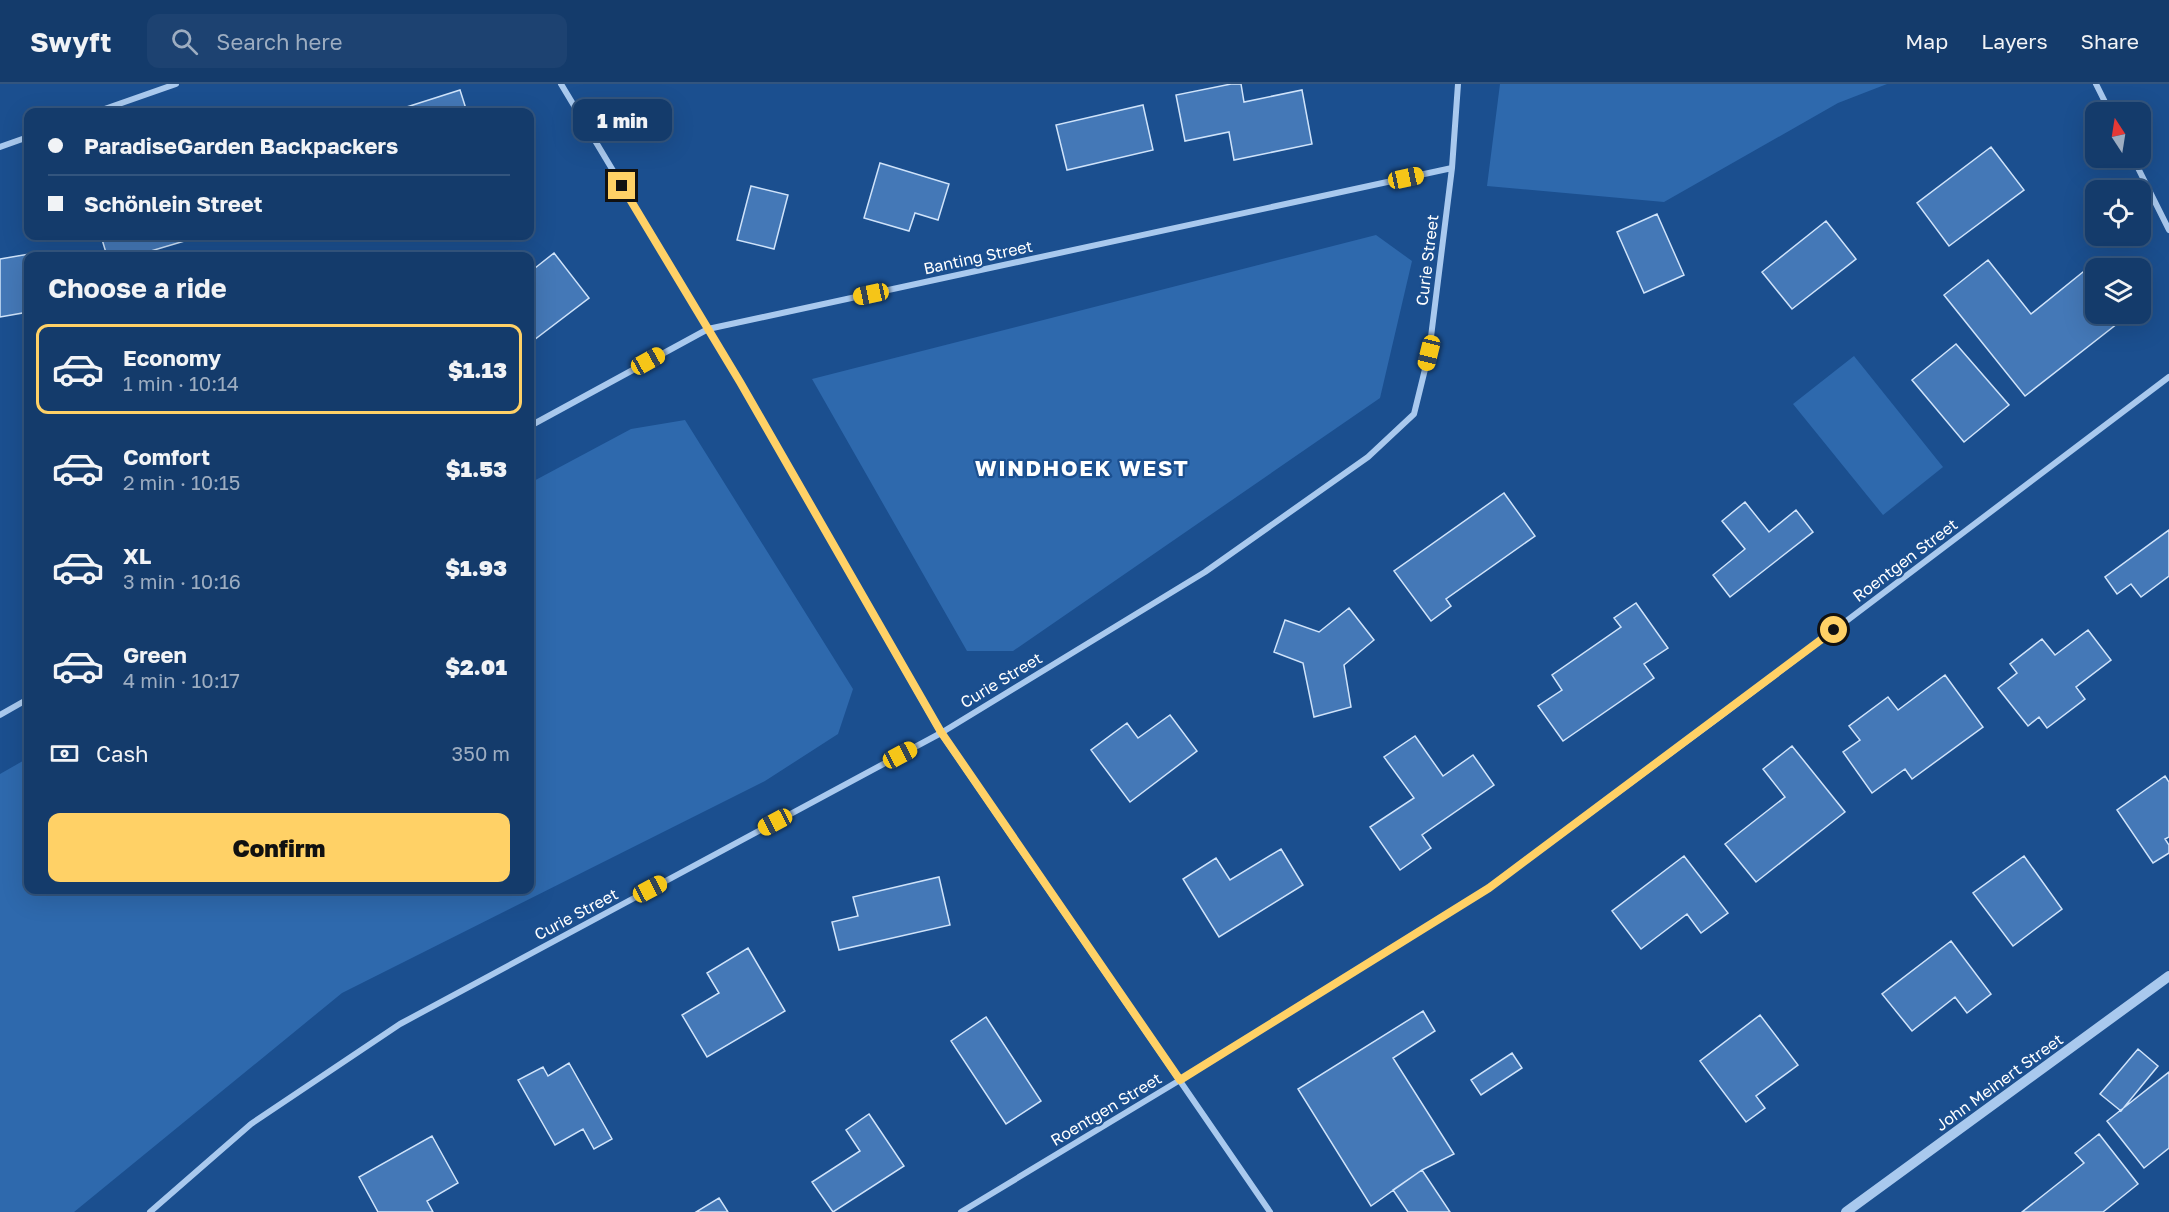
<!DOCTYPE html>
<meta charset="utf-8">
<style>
body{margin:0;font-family:"Golos Text",sans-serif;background:#1d4271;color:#f1f3f6;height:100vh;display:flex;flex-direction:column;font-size:22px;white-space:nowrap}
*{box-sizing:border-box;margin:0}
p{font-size:20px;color:#9dadc1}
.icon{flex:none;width:33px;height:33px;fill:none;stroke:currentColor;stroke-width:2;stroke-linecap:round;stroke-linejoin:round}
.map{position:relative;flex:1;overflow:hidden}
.details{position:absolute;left:24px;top:168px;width:510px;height:642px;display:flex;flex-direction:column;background:#143b6b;border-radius:12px;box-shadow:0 6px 24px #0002,0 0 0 2px #33557e}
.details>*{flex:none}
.banner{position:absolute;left:24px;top:24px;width:510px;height:132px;border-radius:12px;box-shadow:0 6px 24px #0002,0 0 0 2px #33557e;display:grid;align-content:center;height:132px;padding:0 24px;background:#143b6b}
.needle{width:39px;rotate:348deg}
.fabs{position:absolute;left:2085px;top:18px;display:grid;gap:12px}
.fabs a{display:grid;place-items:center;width:66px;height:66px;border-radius:12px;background:#143b6b;box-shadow:0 6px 24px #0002,0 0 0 2px #33557e;font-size:30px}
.end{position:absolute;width:27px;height:27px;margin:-14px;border:8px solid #ffd166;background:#111;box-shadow:0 0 0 3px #111}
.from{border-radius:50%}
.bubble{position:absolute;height:42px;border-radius:12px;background:#143b6b;box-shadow:0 6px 24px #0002,0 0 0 2px #33557e;font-size:20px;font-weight:800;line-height:42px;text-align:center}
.car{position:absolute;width:18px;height:36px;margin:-18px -9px;border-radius:8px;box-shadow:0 0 4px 2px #0007;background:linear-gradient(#f5c518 24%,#345 0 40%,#f5c518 0 76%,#345 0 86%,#f5c518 0)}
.banner b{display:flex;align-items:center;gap:21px;height:57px;font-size:22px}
.banner b+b{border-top:2px solid #33557e}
.banner i{width:15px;height:15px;background:#f1f3f6}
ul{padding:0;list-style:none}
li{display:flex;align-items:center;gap:18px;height:90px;margin:0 12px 9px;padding:0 12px;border:3px solid transparent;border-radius:12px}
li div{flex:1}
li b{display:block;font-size:22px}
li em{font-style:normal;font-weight:800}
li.on{border-color:#ffd166}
li>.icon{width:54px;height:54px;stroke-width:1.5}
h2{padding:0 24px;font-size:27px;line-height:72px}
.pay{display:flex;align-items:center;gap:15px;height:66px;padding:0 24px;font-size:22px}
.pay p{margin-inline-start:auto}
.button{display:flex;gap:12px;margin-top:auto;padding:12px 24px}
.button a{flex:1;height:69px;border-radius:12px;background:#ffd166;color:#111;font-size:24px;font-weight:800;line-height:69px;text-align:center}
header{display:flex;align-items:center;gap:36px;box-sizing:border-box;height:84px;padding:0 30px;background:#143b6b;border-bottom:2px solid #33557e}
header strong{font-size:28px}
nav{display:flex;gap:33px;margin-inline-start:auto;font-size:21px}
.search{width:420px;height:54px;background:#1d4271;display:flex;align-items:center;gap:15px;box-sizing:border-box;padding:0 21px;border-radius:12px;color:#9dadc1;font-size:22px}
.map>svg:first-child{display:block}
</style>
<header>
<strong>Swyft</strong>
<div class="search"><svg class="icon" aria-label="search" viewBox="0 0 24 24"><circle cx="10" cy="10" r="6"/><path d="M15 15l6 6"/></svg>Search here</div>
<nav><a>Map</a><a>Layers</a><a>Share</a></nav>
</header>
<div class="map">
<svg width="2169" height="1128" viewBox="0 0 2169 1128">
<rect width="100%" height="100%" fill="#1b4f8f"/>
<path fill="#2e69ad" d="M1500,0h387l-49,19 -174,99 -177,-16z
M1376,151l36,26 -32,137 -367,253h-46l-155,-272z
M1854,272l89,111 -60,48 -90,-111z
M685,336l168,269 -15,45 -73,47 -423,212 -268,219h-74v-438l28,-16v132h502v-407l101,-54z"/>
<path fill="#4478b7" stroke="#cfe3fa" stroke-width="1.5" d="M1231,0h10l3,18 58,-12 10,54 -78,16 -5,-28 -44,9 -9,-46z
M460,6l7,22h-76z
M1143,21l10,45 -86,20 -11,-45z
M1991,63l33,43 -75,56 -32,-43z
M880,79l69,21 -11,36 -23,-7 -6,18 -45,-13z
M751,102l37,9 -14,54 -37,-9z
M1657,130l27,61 -40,18 -27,-61z
M1826,137l30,38 -64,50 -30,-37z
M101,152h86l1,4 -54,16h-27z
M41,168l1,4h-14v56l-28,5v-58z
M554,169l35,45 -59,45v-71z
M1988,176l43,54 52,-42 13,15v27h20l6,6 -97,76 -81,-101z
M1956,260l53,61 -45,37 -52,-62z
M1504,409l31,43 -89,63 5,7 -20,15 -37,-50z
M1745,418l24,30 27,-22 17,22 -83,65 -17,-22 32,-26 -23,-28z
M2169,446v46l-28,21 -10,-13 -14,10 -12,-17z
M1636,519l32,45 -24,16 10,14 -91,63 -25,-35 24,-16 -10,-15 69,-48 -7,-9z
M1349,524l25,32 -30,25 7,42 -37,10 -11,-54 -29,-11 11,-32 34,12z
M2088,546l23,30 -35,27 9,12 -38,29 -8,-11 -11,9 -30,-38 19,-15 -7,-9 32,-25 13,16z
M1945,591l38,52 -71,52 -7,-10 -33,24 -29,-41 17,-12 -11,-14 39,-29 10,13z
M1170,631l27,36 -67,51 -39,-52 36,-27 11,15z
M1415,652l28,40 30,-21 21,30 -72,50 9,13 -31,22 -30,-43 44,-29 -30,-41z
M1792,662l53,66 -89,70 -31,-38 60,-47 -22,-28z
M2165,692l4,6v55l-4,2 4,6v8l-16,10 -36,-53z
M1281,765l22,36 -84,52 -36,-58 33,-21 14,22z
M1684,772l44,57 -27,20 -14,-19 -46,35 -29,-38z
M2024,772l38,53 -49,37 -40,-53z
M939,793l11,48 -111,25 -7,-28 26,-6 -5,-19z
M1951,857l40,53 -24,19 -12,-16 -43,34 -30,-37z
M748,864l37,63 -78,46 -25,-42 37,-22 -12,-20z
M1423,927l12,20 -42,27 61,96 -32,16 -51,36 -73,-117z
M1760,931l38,50 -42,31 9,12 -19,14 -46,-61z
M986,933l55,84 -35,23 -55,-83z
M2138,965l20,17 -37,45 -21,-17z
M1512,969l10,15 -41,27 -10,-15z
M569,979l43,76 -18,10 -11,-20 -28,16 -37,-65 25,-13 5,9z
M2169,988v76l-25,20 -37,-47z
M869,1030l35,52 -71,46 -21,-30 48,-31 -14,-21z
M2099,1050l39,50 -35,28h-81l62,-49 -9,-10z
M432,1052l26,47 -31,18 6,11h-55l-19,-35z
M1422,1086l28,42h-42l-15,-22z
M719,1114l9,14h-32z"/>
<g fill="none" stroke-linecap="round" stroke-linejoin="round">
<path stroke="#a9c9ee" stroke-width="6" d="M561,0l179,298 201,351 329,479
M2096,0l14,28
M96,28l80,-28
M0,63l28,-10
M2133,74l36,72
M530,342l178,-97 744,-161
M0,631l28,-16
M150,1128l101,-88 149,-100 541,-291 264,-161 163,-115 46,-43 15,-61 23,-185 6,-84
M961,1128l219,-132 309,-192 233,-173 447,-338"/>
<path stroke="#a9c9ee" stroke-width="10" d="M1846,1128l323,-236"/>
</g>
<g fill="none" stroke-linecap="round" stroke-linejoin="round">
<path stroke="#ffd166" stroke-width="8" d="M622,102l118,196 201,350 239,348 309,-192 345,-258"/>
</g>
<g text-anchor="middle" stroke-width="4.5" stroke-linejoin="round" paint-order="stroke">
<g font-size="16" fill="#fff" stroke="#1b4f8f">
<text transform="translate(978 173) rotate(-12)" y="6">Banting Street</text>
<text transform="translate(1427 176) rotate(-83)" y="6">Curie Street</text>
<text transform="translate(1905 476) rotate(-37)" y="6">Roentgen Street</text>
<text transform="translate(1001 596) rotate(-31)" y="6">Curie Street</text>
<text transform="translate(576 830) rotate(-28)" y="6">Curie Street</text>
<text transform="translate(1999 998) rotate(-36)" y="6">John Meinert Street</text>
<text transform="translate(1106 1025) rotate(-31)" y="6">Roentgen Street</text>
</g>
<g font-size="22" font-weight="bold" letter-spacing="1.5" fill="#fff" stroke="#1b4f8f">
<text x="1082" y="392">WINDHOEK WEST</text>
</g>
</g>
</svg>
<div class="fabs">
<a><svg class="needle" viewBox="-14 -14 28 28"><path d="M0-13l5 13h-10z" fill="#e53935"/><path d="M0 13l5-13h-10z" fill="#9dadc1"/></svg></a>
<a><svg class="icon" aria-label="locate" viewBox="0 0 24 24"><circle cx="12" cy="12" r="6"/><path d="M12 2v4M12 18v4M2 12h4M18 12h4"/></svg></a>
<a><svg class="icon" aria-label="layers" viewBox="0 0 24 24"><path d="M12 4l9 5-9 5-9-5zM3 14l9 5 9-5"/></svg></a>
</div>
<i class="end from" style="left:1834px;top:546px"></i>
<i class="end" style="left:622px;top:102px"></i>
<div class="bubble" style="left:573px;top:15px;width:99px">1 min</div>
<i class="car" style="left:1406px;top:94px;rotate:78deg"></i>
<i class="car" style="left:871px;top:210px;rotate:258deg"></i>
<i class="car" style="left:1429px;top:269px;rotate:194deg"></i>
<i class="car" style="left:648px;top:277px;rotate:61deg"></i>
<i class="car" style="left:900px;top:671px;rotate:62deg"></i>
<i class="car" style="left:775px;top:738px;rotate:242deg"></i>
<i class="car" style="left:650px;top:805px;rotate:62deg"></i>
<div class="banner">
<b><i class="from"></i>ParadiseGarden Backpackers</b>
<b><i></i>Schönlein Street</b>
</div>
<section class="details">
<h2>Choose a ride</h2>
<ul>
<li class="on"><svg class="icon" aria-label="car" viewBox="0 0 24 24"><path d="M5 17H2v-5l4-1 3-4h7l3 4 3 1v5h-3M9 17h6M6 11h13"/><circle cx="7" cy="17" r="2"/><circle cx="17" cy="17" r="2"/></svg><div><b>Economy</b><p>1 min · 10:14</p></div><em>$1.13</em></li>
<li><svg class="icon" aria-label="car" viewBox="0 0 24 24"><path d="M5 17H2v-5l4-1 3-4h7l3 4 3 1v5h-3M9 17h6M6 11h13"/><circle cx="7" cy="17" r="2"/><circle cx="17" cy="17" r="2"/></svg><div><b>Comfort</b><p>2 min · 10:15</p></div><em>$1.53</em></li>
<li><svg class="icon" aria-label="car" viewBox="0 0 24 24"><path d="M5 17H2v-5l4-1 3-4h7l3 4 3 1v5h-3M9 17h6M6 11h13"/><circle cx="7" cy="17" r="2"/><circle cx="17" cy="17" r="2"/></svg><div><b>XL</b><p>3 min · 10:16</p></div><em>$1.93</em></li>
<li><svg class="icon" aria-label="car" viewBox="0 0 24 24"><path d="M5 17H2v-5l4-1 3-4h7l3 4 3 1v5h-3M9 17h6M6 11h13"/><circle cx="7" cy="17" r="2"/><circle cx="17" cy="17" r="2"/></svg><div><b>Green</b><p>4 min · 10:17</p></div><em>$2.01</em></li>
</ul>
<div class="pay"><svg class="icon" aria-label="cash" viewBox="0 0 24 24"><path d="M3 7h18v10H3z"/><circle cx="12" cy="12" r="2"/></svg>Cash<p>350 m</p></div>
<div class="button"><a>Confirm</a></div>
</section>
</div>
